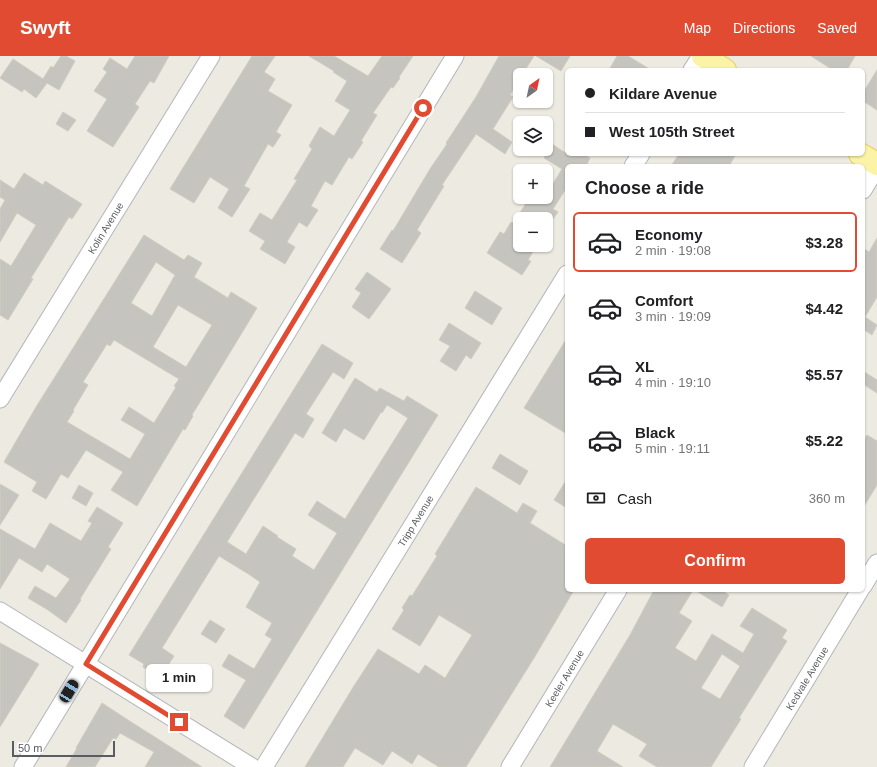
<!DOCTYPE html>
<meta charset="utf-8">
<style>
body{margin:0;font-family:Arial,sans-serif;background:#f2f2f2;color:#202124;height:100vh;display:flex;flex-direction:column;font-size:15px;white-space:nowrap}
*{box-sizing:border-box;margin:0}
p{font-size:13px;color:#757577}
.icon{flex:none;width:22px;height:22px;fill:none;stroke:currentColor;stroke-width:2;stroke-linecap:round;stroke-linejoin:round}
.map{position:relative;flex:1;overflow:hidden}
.details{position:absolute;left:565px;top:108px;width:300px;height:428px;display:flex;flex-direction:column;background:#fff;border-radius:6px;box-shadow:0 1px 3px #0004}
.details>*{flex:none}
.guide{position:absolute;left:565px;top:12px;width:300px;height:88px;border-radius:6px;box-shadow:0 1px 3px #0004;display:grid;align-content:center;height:88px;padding:0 20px;background:#fff}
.needle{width:26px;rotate:33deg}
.buttons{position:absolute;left:513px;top:12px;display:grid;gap:8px}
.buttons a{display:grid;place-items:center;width:40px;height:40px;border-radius:6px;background:#fff;box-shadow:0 1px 3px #0004;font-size:20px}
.scale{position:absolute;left:12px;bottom:10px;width:103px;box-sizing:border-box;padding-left:4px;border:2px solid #595c61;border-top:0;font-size:11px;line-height:14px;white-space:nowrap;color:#595c61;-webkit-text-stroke:3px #fff;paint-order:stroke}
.end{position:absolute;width:18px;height:18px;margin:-9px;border:5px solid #e14b32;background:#fff;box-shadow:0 0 0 2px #fff}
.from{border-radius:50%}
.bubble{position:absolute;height:28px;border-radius:6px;background:#fff;box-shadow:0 1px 3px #0004;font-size:13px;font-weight:800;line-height:28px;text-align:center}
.car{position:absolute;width:12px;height:24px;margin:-12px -6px;border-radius:5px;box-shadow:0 0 3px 1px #0007;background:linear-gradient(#222 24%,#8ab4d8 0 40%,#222 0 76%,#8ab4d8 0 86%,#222 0)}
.guide b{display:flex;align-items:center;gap:14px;height:38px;font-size:15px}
.guide b+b{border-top:1px solid #e0e0e0}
.guide i{width:10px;height:10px;background:#202124}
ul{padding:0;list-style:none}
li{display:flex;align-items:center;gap:12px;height:60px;margin:0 8px 6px;padding:0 12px;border:2px solid transparent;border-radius:6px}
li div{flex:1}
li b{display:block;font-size:15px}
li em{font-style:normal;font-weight:800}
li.selected{border-color:#e14b32}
li>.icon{width:36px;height:36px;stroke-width:1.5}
h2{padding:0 20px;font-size:18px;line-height:48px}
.pay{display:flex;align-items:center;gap:10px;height:44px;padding:0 20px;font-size:15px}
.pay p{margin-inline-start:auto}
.button{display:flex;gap:8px;margin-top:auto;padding:8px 20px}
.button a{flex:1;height:46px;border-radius:6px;background:#e14b32;color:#fff;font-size:16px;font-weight:800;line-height:46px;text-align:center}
header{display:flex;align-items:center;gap:24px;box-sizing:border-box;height:56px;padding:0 20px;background:#e14b32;color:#fff}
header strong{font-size:19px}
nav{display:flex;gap:22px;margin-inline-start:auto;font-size:14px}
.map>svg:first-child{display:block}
</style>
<header>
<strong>Swyft</strong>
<nav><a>Map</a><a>Directions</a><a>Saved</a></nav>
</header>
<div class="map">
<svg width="877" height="711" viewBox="0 0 877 711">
<rect width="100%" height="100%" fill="#eceae1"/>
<path fill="#c6c4be" stroke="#d0ccbf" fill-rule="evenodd" d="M61,0h5l9,5 -16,29 -12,-7 -11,15 -12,-9 -2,3 -22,-14 13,-19 30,20 8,-13 2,2z
M135,0h34l-15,27 -4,-2 -15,23 4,3 -26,40 -26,-16 20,-32 -13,-8 13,-19 -4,-3 7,-11 17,11z
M252,0h23l-11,16 11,7 -7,12 24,14 -16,27 5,3 -8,12 -5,-3 -24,42 6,3 -18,28 -14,-9 11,-19 -19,-12 -16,26 -24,-14z
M309,0h25l34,20 14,-20h31l-14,21 1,1 -7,10 -2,-1 -18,26 4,2 -16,26 2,1 -11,17 -3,-2 -17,28 -7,-4 -14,25 7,4 -11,17 -8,-5 -12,20 8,5 -10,17 -25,-15 5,-8 -16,-10 11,-18 12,7 25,-40 -3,-1 18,-30 -3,-3 11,-19 14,9 16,-26 -15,-9 12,-20 -14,-9 1,-1z
M499,0h35l-12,19h-2v3l-10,17 3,2 -20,32 19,13 -7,12 -29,-20 -34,51 2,1 -27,44 4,3 -19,30 -22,-14 12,-19 1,1 37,-62 17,-25 -1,-1 30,-46z
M536,0h34l-9,15z
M617,0h11l23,14h-42z
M811,0h44l-8,14h-14z
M877,14v40l-14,-9v-8z
M63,56l13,8 -8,11 -12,-7z
M552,88l15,10h16l7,4 -4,8h-19v21l-14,22 5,3 -5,7h-37l14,-22h16v-2l16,-26 -18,-11z
M679,98h57l-7,12h-58z
M24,117l19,12 2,-4 37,23 -10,15 -3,-2 -13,21 -25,40 2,1 -25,41 -8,-5v-56l11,7 25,-41 -19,-12 -17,29v-33l5,-9 -5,-3v-17l14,9z
M511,166l9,5v18h17l-9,15 3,1 -9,14 -35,-22 13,-21 4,2z
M144,179l40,25 4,-5 14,8 -8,14 34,21 3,-6 26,16 -65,107 1,1 -8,14 -2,-1 -46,77 -26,-16 12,-18 -37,-22 -18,28 -7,-4 -15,25 -14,-8 5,-9 -33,-20 32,-55zM156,206l19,13 -23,41 -21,-13zM178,249l34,20 -26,42 -33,-20zM114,284l65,39 -5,7 2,1 -22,36 -25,-16 -8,13 24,14 -15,25 -63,-37 7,-11 -1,-1 15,-25 -5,-3 24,-38 3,2z
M877,182v59l-12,20 12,8 -5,10 -9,-6v-81l6,4z
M367,216l24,17 -22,30 -17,-12 9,-14 -6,-4z
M475,235l27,17 -10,17 -27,-17z
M449,267l32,20 -10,16 -5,-4 -10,16 -16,-10 10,-15 -11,-6z
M567,282v96l-43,-26z
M322,288l31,19 -9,16 -11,-7 -27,42 8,5 -11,19 -8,-5 -68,109 19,12 17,-28 15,10 -1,1 19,12 -4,7 22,14 23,-37 -29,-18 9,-14 28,18 63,-101 -21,-13 -5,8 -1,-1 -17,28 -20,-12 -8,14 -14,-9 33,-55 22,14 3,-4 24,13 3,-5 31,19 -194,314 -20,-13 22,-36 -24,-14 7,-12 25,15 18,-30 -7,-4 7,-12 -26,-16 14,-25 -10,-7 -31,-19 -57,92 12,8 -14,22 -17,-11 1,-3 -15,-9z
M863,315l14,9v13l-14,-9z
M867,379l10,6v44l-14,23v-67z
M500,398l28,17 -8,14 -28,-17z
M567,423v29l-13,-8z
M0,428l19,11 -19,30z
M79,429l14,8 -7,13 -14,-8z
M476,431l41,26 6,-10 14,8 -7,12 37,23v44h7l-40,68 -68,109h-27l-21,-13 -6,10 -20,-13 -9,14 -28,-17 -12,19h-38l47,-78 26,-40 41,25 6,-9 20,13 27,-43 -33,-20 -19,31 -28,-17 12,-19 -2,-2 8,-13 2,1 25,-40 -2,-2z
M97,451l26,16 -15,24 3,2 -31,50 1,1 -15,23 -18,-13 -20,-12 7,-12 21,12 14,-19 -23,-15 -5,8 -23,-14 -19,31v-60l35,20 15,-26 31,18 11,-18 -4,-2z
M654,534h39l-14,23 13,8 -17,27 21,13 16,-27 31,19 11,-19 -14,-8 12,-18 35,22 -5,8 5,3 -48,77 2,1 -30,48h-54l-18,-11 8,-12 -34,-20 -16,27 26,16h-73l80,-132zM722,598l18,12 -20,33 -19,-11z
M695,534h26l8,5 -7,12z
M210,564l15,9 -9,14 -15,-9z
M0,587l39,21 -39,63z
M102,647l26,17 74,47h-57l9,-15 -34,-19 -4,6 -3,-1 -18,29h-29l11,-19h-1z"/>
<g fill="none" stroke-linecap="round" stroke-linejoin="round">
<defs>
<g id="minor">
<path d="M692,14l9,-14"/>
<path d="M633,110l8,-12"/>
<path d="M863,134l14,-23"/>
<path id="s1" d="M0,343l211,-343"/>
<path d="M863,530l14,-23"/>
<path d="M0,555l252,156"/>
<path d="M23,711l432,-711"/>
<path id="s2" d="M264,711l303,-493"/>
<path id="s3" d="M510,711l108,-177"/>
<path id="s4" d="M753,711l107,-177"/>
</g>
<path id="major" d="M703,0l22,14
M860,98l17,10"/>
</defs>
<use href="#minor" stroke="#b3b6bb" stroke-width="19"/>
<use href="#major" stroke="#eacb5b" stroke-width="24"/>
<use href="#minor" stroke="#fff" stroke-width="17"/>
<use href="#major" stroke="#fbf3a6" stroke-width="22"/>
</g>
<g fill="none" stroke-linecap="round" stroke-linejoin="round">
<path stroke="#e14b32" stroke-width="5" d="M179,666l-93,-58 337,-556"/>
</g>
<g text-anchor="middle" stroke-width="4" stroke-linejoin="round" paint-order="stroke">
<g font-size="10" fill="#595c61" stroke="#fff">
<text dy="4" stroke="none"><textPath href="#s1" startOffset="201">Kolin Avenue</textPath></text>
<text dy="4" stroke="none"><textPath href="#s2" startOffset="289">Tripp Avenue</textPath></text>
<text dy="4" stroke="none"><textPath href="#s3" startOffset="104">Keeler Avenue</textPath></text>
<text dy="4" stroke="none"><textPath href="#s4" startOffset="104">Kedvale Avenue</textPath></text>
</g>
</g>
</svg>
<div class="buttons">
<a><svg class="needle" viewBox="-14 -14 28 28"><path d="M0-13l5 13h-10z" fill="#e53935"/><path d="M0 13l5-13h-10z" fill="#757577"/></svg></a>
<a><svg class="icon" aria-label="layers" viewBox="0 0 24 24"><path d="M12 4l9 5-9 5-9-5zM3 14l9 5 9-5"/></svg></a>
<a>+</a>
<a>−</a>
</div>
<div class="scale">50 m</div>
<i class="end from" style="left:423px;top:52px"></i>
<i class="end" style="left:179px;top:666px"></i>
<div class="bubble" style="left:146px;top:608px;width:66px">1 min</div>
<i class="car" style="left:69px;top:635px;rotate:31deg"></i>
<div class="guide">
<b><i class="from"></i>Kildare Avenue</b>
<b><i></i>West 105th Street</b>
</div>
<section class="details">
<h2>Choose a ride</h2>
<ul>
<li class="selected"><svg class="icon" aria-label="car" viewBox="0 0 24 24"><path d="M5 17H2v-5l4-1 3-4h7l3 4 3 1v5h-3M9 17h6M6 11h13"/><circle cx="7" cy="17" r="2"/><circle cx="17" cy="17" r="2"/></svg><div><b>Economy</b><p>2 min · 19:08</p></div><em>$3.28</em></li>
<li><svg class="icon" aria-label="car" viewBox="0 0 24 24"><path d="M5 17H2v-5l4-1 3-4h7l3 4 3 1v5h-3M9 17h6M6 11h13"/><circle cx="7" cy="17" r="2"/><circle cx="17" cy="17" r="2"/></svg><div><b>Comfort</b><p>3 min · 19:09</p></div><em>$4.42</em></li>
<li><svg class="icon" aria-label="car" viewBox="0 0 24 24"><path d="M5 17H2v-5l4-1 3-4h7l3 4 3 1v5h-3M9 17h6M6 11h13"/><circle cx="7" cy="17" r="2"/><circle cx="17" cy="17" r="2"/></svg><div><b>XL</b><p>4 min · 19:10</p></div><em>$5.57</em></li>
<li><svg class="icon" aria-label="car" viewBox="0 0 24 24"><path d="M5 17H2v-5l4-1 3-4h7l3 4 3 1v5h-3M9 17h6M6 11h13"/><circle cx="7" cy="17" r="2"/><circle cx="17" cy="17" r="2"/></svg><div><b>Black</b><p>5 min · 19:11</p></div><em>$5.22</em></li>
</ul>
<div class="pay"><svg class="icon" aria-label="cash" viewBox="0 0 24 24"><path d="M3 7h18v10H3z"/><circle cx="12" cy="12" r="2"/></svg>Cash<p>360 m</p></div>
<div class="button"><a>Confirm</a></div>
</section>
</div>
